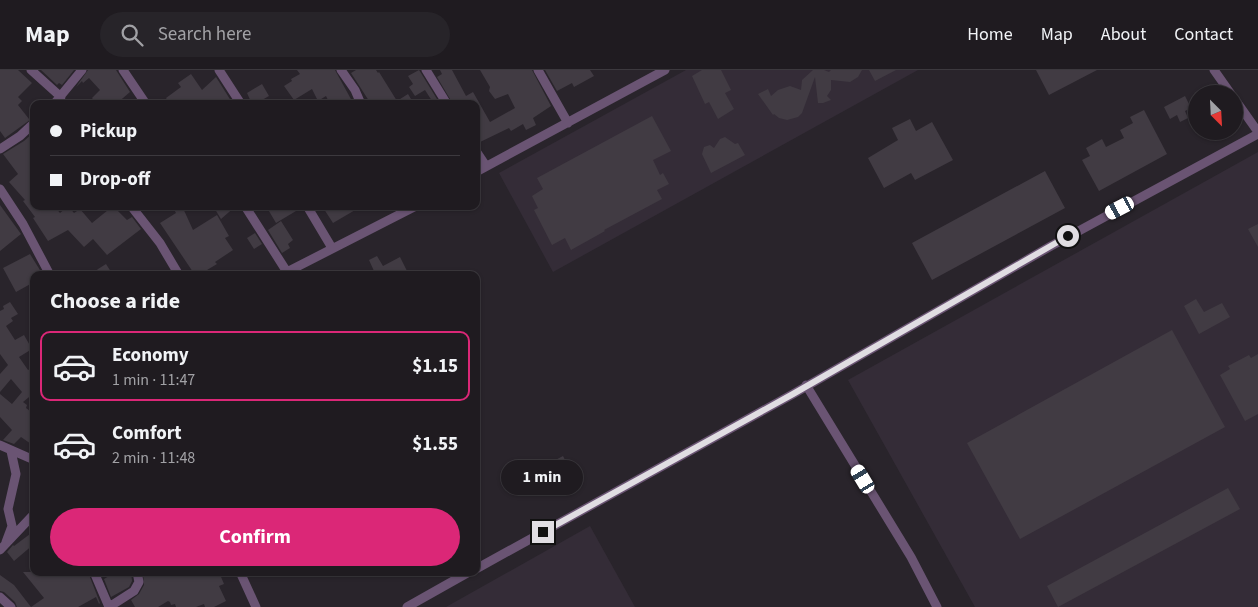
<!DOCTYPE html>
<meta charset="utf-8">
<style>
body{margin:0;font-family:"Source Sans 3",sans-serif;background:#272429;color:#f1f3f6;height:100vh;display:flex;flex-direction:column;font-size:19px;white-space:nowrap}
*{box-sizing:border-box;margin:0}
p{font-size:16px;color:#a1a1a5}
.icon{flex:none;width:28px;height:28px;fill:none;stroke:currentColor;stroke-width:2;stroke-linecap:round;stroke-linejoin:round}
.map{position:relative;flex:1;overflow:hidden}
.side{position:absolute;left:30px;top:201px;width:450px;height:305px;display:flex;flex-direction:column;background:#1f1b20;border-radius:10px;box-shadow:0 1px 4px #0004,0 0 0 1px #3c393e}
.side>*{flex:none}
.guide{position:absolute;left:30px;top:30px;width:450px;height:110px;border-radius:10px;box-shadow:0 1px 4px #0004,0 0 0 1px #3c393e;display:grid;align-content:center;height:110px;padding:0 20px;background:#1f1b20}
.needle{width:32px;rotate:156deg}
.tools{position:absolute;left:1188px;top:15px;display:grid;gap:10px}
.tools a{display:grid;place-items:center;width:55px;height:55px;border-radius:50%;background:#1f1b20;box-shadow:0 1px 4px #0004,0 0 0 1px #3c393e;font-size:25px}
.end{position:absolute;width:22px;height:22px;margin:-11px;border:6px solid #e0dde2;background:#111;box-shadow:0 0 0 2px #111}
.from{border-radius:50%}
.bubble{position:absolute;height:35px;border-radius:18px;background:#1f1b20;box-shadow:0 1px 4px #0004,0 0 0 1px #3c393e;font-size:16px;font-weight:700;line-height:35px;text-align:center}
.car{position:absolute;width:15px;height:30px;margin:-15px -8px;border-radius:6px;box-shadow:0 0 4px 1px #0007;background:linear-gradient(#fff 24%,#345 0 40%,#fff 0 76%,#345 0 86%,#fff 0)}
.guide b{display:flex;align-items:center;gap:18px;height:48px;font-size:19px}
.guide b+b{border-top:1px solid #3c393e}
.guide i{width:12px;height:12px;background:#f1f3f6}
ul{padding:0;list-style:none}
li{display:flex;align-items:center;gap:15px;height:70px;margin:0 10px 8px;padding:0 10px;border:2px solid transparent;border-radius:10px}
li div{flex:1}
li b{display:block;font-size:19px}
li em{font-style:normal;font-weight:700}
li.active{border-color:#db2777}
li>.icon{width:45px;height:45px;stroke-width:1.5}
h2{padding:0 20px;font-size:22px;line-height:60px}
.action{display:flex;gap:10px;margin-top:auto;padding:10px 20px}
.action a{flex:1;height:58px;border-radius:30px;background:#db2777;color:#fff;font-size:20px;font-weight:700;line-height:58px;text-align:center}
header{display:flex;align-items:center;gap:30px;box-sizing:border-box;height:70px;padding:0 25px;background:#1f1b20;border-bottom:1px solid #3c393e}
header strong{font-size:24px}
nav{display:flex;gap:28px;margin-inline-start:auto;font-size:18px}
.search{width:350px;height:45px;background:#272429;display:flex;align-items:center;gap:12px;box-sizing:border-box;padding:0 18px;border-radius:28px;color:#a1a1a5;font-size:19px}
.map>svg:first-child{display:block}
</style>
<header>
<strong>Map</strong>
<div class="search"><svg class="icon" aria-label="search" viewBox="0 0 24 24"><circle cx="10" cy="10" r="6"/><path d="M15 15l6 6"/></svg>Search here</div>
<nav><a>Home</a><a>Map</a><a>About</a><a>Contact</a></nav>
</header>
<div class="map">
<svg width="1258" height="537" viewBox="0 0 1258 537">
<rect width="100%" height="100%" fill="#29242b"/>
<path fill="#342c37" d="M686,0h232l-365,202 -54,-99z
M1258,82v455h-283l-127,-227z
M590,456l45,81h-189z"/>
<path fill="#413b43" d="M0,0h18l14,13 -14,14 4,4 -4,4 11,14 5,-4v2l-29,21 -5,-7z
M41,0h33l-12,15 -3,-2 -2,2z
M88,0h28l14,22 -14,12h-19l-5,-6 8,-8 -11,-12 -6,5 -1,-2 -6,6z
M297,0h38l17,31 -5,3h-17l-4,-8 -8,5 -6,-12 -18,11 -10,-14 8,-5 -1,-2 9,-5z
M356,0h20l2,3 1,-1 18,29 11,-7 6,10h-43l-20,-31z
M419,0l2,3 19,31h-6l-9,-14 -10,6 -6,-9 4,-3 -5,-8z
M440,0h12l14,26 7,-4 17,30 25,-14 -7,-14 -13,5 -6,-8 1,-4 -10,-17h52l19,36 -18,12 3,7 -10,5 -3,-6 -12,7 -2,-3 -33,16v-40h-23l-16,-27 5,-3z
M545,0h45l4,6 -20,11 -2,-4 -15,8z
M702,0h19l10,20 -6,3 9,16 -16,10 -9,-17 -4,2 -13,-28z
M813,0h11l5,2 2,-2h31l-4,7 -8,5 -19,-2v10l-4,6 4,4 -8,3h-5l-3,-26 -13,36 -4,4 -11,3 -8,-2 -5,-4 -1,1 -15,-21 10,-5 3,7 7,-6 12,-4 11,4 1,-10z
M869,0h27l-21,11z
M1036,0h61l-48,25z
M191,4l11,16 14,-13 17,27h-63l-4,-6 15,-11 -3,-4z
M262,14l7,12 -14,8h-3l-5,-11z
M1185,26l6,12 -6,3 3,7 -8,4 -3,-7 -7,4 -6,-12z
M1144,40l23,44 -68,37 -17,-31 8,-4 -4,-8 16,-9 4,8 18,-9 -4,-8 13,-7 -3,-6z
M652,46l19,35 -18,9 7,15 3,-2 6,11 -12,6 5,9 -58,31 1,1 -34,19 -6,-12 -13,7 -18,-35 4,-2 -6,-12 11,-7 -6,-11z
M910,49l6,12 16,-9 21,38 -38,20 -4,-7 -27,15 -16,-30 30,-18 -6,-12z
M34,62v74h20l6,7 8,-7 6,7 6,-4 12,14 21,-17 14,14 5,-3 9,12 -34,26 -14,-16 -9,8 -16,-17 -20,11 -15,-23 2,-1 -12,-16 2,-1 -16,-18 9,-8 -15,-20 21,-13z
M725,67l10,7 3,-1 7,12 -34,18 -9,-19 2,-7 6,-2 4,3 6,-9z
M1045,101l20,37 -133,72 -20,-37z
M0,135l21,29 -21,17z
M172,136h10l11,24 24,-15 12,21 -4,2 8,12 -18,12 2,2 -10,6 3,5h-15l-35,-52 16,-10z
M213,136h23l-15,13z
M266,136h35v2l-25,15z
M322,136h40l-29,17z
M281,151l12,19 -5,4 2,4 -8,5 -14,-23z
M1258,154v23l-10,-18z
M255,163l7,11 -8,5 -7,-11z
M30,184l13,21h-9v7l-18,10 -13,-24z
M377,186l6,10 17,-9 9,18h-43l8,-4 -5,-11z
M106,194l7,11h-21l6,-6z
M1196,229l8,13 18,-9 8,14 -31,17 -15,-28z
M10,232l8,12 -7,4 2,3 -7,5 9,14 9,-5 8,14 -13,8 9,13 6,-3v26l-11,9 4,3 -1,3 8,6v32l-13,-9 -7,7 -11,-4 9,-10 -12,-13v-23l12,10 10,-12 -11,-13 -11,13v-18l8,-9 -8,-11v-43l4,-2 -1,-3z
M1172,260l53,97 -205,112 -53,-96z
M1258,284v60l-13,7 -25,-46 10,-6 -2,-3 21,-11 2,3z
M563,386l4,8 -30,16 -4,-8z
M1228,418l12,21 -182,98 -11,-21z
M34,461v13l-20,17 -7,-9 6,-7 1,1z
M23,502h65l12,31 -1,1 -3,-7 -18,10h-61l-2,-5 -11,-10 -4,-1v-16l14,10 17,22 13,-9z
M116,502h8l1,3 6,-3 1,9 -3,6 -18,10 -7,-18z
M143,502h76l5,12 -5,2 7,15 -12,6h-9l-1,-3 -8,3h-20l-1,-3 -4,1 -1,-3 -2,-1 -10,6h-23l-4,-7 8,-6 5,-9z"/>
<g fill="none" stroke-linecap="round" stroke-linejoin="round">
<path stroke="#6a5473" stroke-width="9" d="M31,0l30,27
M123,0l23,34
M219,0l22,34
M341,0l14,20 6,14
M426,0l21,34
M538,0l30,53
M1214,0l17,24
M1234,28l24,34
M54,34l28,-34
M0,79l20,-13 14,-13
M476,81l10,15
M476,102l189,-102
M0,119l23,35 27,51
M131,136l29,37 19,32
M245,136l42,66
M307,136l25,42
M281,205l135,-69
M806,315l105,172 26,50
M0,375l34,15
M6,472l6,-16 -4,-17 8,-35 -5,-23
M0,480l34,-36
M476,499l317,-175 258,-148 207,-112
M94,502l15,35
M240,502l16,35
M0,527l11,10
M109,537l25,-16 5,-9 -2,-10
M407,537l62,-35"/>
</g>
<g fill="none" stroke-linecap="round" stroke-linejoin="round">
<path stroke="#e0dde2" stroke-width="6" d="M543,462l250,-138 275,-158"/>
</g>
</svg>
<div class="tools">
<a><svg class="needle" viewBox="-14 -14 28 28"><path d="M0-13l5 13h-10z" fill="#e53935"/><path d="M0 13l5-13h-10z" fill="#a1a1a5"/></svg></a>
</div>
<i class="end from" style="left:1068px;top:166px"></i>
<i class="end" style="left:543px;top:462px"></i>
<div class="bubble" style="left:501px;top:390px;width:82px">1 min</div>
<i class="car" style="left:1120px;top:138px;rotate:242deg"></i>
<i class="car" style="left:863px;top:409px;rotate:329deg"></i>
<div class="guide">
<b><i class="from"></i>Pickup</b>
<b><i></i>Drop-off</b>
</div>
<section class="side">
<h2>Choose a ride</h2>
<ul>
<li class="active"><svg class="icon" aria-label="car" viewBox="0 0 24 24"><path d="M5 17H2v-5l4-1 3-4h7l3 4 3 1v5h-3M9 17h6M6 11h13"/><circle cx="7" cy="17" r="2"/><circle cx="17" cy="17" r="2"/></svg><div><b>Economy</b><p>1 min · 11:47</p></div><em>$1.15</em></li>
<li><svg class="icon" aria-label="car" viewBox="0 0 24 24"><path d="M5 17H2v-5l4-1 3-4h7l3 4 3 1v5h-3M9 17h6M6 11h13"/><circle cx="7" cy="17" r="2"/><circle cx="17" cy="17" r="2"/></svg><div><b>Comfort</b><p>2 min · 11:48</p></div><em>$1.55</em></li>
</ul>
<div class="action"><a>Confirm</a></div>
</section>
</div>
